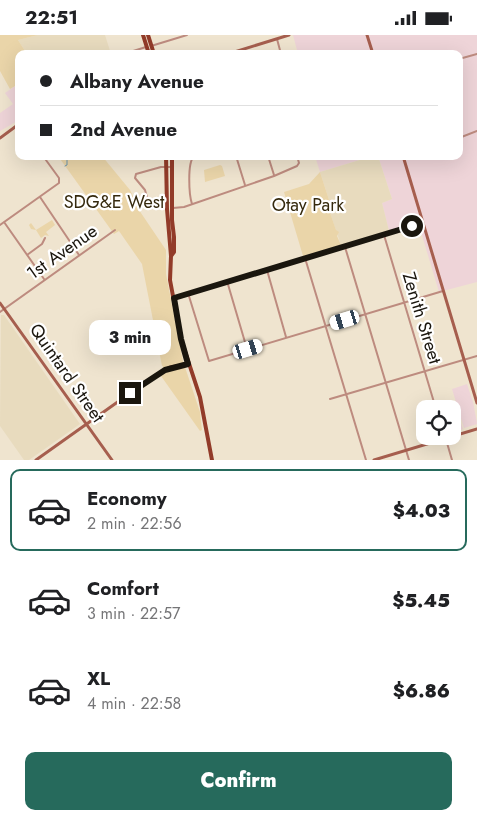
<!DOCTYPE html>
<meta charset="utf-8">
<style>
body{margin:0;font-family:Jost,sans-serif;background:#f2f2f2;color:#202124;height:100vh;display:flex;flex-direction:column;font-size:19px;white-space:nowrap}
*{box-sizing:border-box;margin:0}
p{font-size:16px;color:#757577}
.icon{flex:none;width:28px;height:28px;fill:none;stroke:currentColor;stroke-width:2;stroke-linecap:round;stroke-linejoin:round}
.map{position:relative;height:425px;overflow:hidden}
.details{display:flex;flex-direction:column;background:#fff;flex:1}
.details>*{flex:none}
.guide{position:absolute;left:15px;top:15px;width:448px;height:110px;border-radius:10px;box-shadow:0 5px 20px #0002;display:grid;align-content:center;height:110px;padding:0 25px;background:#fff}
.tools{position:absolute;left:416px;top:365px;display:grid;gap:10px}
.tools a{display:grid;place-items:center;width:45px;height:45px;border-radius:10px;background:#fff;box-shadow:0 5px 20px #0002;font-size:25px}
.end{position:absolute;width:22px;height:22px;margin:-11px;border:6px solid #1a160e;background:#fff;box-shadow:0 0 0 2px #fff}
.from{border-radius:50%}
.bubble{position:absolute;height:35px;border-radius:10px;background:#fff;box-shadow:0 5px 20px #0002;font-size:16px;font-weight:800;line-height:35px;text-align:center}
.car{position:absolute;width:15px;height:30px;margin:-15px -8px;border-radius:6px;box-shadow:0 0 4px 1px #0007;background:linear-gradient(#fff 24%,#345 0 40%,#fff 0 76%,#345 0 86%,#fff 0)}
.guide b{display:flex;align-items:center;gap:18px;height:48px;font-size:19px}
.guide b+b{border-top:1px solid #e0e0e0}
.guide i{width:12px;height:12px;background:#202124}
ul{padding:9px 0 0;list-style:none}
li{display:flex;align-items:center;gap:15px;height:82px;margin:0 10px 8px;padding:0 15px;border:2px solid transparent;border-radius:10px}
li div{flex:1}
li b{display:block;font-size:19px}
li em{font-style:normal;font-weight:800}
li.active{border-color:#266a5c}
li>.icon{width:45px;height:45px;stroke-width:1.5}
.primary-button{display:flex;gap:10px;margin-top:auto;padding:10px 25px}
.primary-button a{flex:1;height:58px;border-radius:10px;background:#266a5c;color:#fff;font-size:20px;font-weight:800;line-height:58px;text-align:center}
.status{display:flex;justify-content:space-between;align-items:center;height:35px;padding:0 25px;background:#fff;direction:ltr}
.status svg{height:14px;fill:currentColor}
.map>svg:first-child{display:block}
</style>
<div class="status"><b>22:51</b><svg viewBox="0 0 49 12"><path d="M0 12V9h3v3zM5 12V6h3v6zM10 12V3h3v9zM15 12V0h3v12zM26 1h20v11H26zM47 4h2v5h-2z"/></svg></div>
<div class="map">
<svg width="477" height="425" viewBox="0 0 477 425">
<rect width="100%" height="100%" fill="#efe4cf"/>
<path fill="#eed4d8" d="M293,0h184v247l-38,10 -21,-70 -29,9 -7,-28 10,-4 -14,-43h81v-102h-161z
M15,51l4,4v30l-19,11v-18l13,-9 -8,-11z
M315,121h58l-53,16z
M467,349l6,18 4,21v1l-13,4 -12,-39z
M459,382l4,12 -10,4v-14z"/>
<path fill="#e8dbbe" d="M38,0h67l6,19h-84l-9,-14z
M373,121h5l14,43 -10,4 7,28 -48,14 -13,-38 3,-1 -11,-34z
M1,280h3l76,109 -51,36h-5l-24,-34z"/>
<path fill="#ead5a9" d="M0,0h38l-20,5 9,14h-8v36l-4,-4 -5,3 -10,-18z
M58,121h44l28,34 11,23 25,37v24l17,87 17,51 2,18 -2,1 -39,-55 2,-10h-1l-20,-102 -23,-33 -5,3z
M220,130l2,1 3,10 -20,6 -1,-12z
M320,137l11,34 -3,1 8,23 3,2 -2,4 4,9 -38,11 -19,-64 25,-8z
M52,185l3,5 -9,7 3,4 -4,-1 -4,3 -5,-8 -5,-1 -2,-4 2,-2 5,7z"/>
<g fill="none" stroke-linecap="round" stroke-linejoin="round">
<path stroke="#6d98b0" stroke-width="1" d="M65,131l2,-1v-9"/>
<path stroke="#bd8b7f" stroke-width="2" d="M277,4l4,15
M151,11l36,-11
M130,17l16,-5
M459,24l18,-5
M459,103l18,-7
M236,121l9,29
M268,121l6,19
M40,162l39,58
M192,169c-3,-9 -5,-41 2,-48
M146,172l2,-6 -3,-11 -10,-12 1,-4 25,-7h11
M173,173l11,-1 90,-31 23,-10 2,-3 -2,-7
M4,187l40,57
M0,190l59,-42v-5l-16,-22
M384,200l52,174
M345,212l64,213
M27,220l15,-11 3,-6
M305,223l61,202
M267,235l19,67
M227,246l20,68
M188,258l21,68 234,-70
M0,277l115,-82
M330,364l147,-43
M445,401l7,24"/>
<path stroke="#a65e4e" stroke-width="3" d="M367,0l6,19
M228,19l61,-19
M0,103l19,-14
M403,121l74,247
M174,263l249,-75
M0,268l112,157
M36,425l121,-86 13,-7 18,-3
M374,425l103,-31"/>
<path stroke="#923b29" stroke-width="4" d="M143,0l6,19
M148,0l6,19
M166,121l1,53 4,47
M172,121v64l2,17v15l-3,4 -1,24 11,59 19,58 12,63"/>
</g>
<g fill="none" stroke-linecap="round" stroke-linejoin="round">
<path stroke="#1a160e" stroke-width="6" d="M130,358l35,-23 23,-6 -7,-25 -7,-41 238,-72"/>
</g>
<g text-anchor="middle" stroke-width="4.5" stroke-linejoin="round" paint-order="stroke">
<g font-size="18" fill="#35290d" stroke="#fff">
<text x="114" y="173">SDG&amp;E West</text>
<text x="308" y="176">Otay Park</text>
</g>
<g font-size="18" fill="#1a160e" stroke="#fff">
<text transform="translate(62 217) rotate(-35)" y="6">1st Avenue</text>
<text transform="translate(422 283) rotate(73)" y="6">Zenith Street</text>
<text transform="translate(67 338) rotate(55)" y="6">Quintard Street</text>
</g>
</g>
</svg>
<div class="tools">
<a><svg class="icon" aria-label="locate" viewBox="0 0 24 24"><circle cx="12" cy="12" r="6"/><path d="M12 2v4M12 18v4M2 12h4M18 12h4"/></svg></a>
</div>
<i class="end from" style="left:412px;top:191px"></i>
<i class="end" style="left:130px;top:358px"></i>
<div class="bubble" style="left:89px;top:285px;width:82px">3 min</div>
<i class="car" style="left:345px;top:285px;rotate:253deg"></i>
<i class="car" style="left:248px;top:314px;rotate:73deg"></i>
<div class="guide">
<b><i class="from"></i>Albany Avenue</b>
<b><i></i>2nd Avenue</b>
</div>
</div>
<section class="details">
<ul>
<li class="active"><svg class="icon" aria-label="car" viewBox="0 0 24 24"><path d="M5 17H2v-5l4-1 3-4h7l3 4 3 1v5h-3M9 17h6M6 11h13"/><circle cx="7" cy="17" r="2"/><circle cx="17" cy="17" r="2"/></svg><div><b>Economy</b><p>2 min · 22:56</p></div><em>$4.03</em></li>
<li><svg class="icon" aria-label="car" viewBox="0 0 24 24"><path d="M5 17H2v-5l4-1 3-4h7l3 4 3 1v5h-3M9 17h6M6 11h13"/><circle cx="7" cy="17" r="2"/><circle cx="17" cy="17" r="2"/></svg><div><b>Comfort</b><p>3 min · 22:57</p></div><em>$5.45</em></li>
<li><svg class="icon" aria-label="car" viewBox="0 0 24 24"><path d="M5 17H2v-5l4-1 3-4h7l3 4 3 1v5h-3M9 17h6M6 11h13"/><circle cx="7" cy="17" r="2"/><circle cx="17" cy="17" r="2"/></svg><div><b>XL</b><p>4 min · 22:58</p></div><em>$6.86</em></li>
</ul>
<div class="primary-button"><a>Confirm</a></div>
</section>
